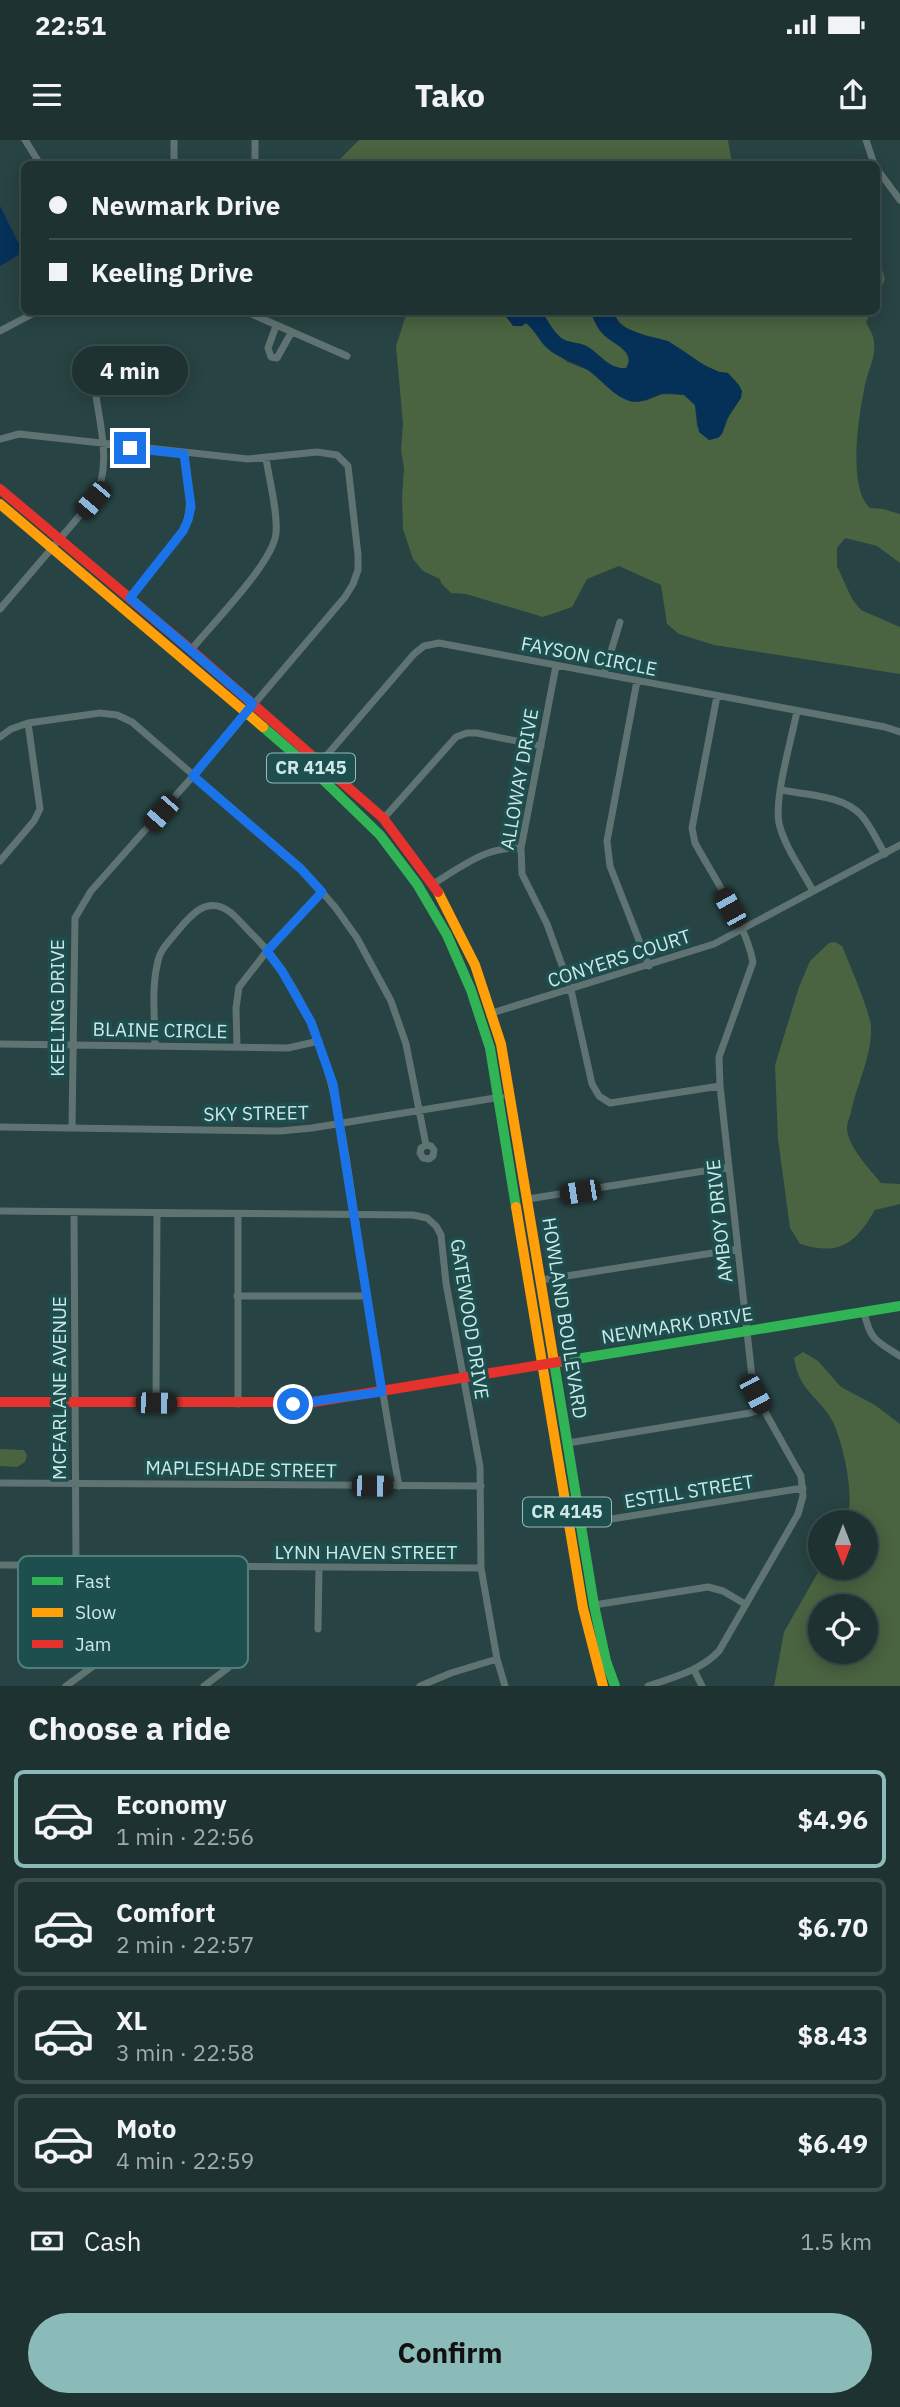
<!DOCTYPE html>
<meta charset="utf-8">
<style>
body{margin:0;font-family:"IBM Plex Sans",sans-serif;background:#263a3a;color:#f1f3f6;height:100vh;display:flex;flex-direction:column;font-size:26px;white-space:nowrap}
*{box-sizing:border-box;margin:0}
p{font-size:23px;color:#a1aaac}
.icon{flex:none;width:38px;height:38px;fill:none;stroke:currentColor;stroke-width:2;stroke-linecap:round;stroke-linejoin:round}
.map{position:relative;height:1546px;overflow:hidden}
.side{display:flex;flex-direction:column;background:#1e3232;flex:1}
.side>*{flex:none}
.banner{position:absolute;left:21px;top:21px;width:859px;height:154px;border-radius:10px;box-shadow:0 4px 18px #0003,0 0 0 2px #3c4d4d;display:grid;align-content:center;height:154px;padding:0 28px;background:#1e3232}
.needle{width:46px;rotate:180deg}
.buttons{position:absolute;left:808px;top:1370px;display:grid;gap:14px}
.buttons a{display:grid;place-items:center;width:70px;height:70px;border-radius:50%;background:#1e3232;box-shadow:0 4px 18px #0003,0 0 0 2px #3c4d4d;font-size:35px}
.end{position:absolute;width:32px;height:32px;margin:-16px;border:9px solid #1a73e8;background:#fff;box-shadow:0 0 0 4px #fff}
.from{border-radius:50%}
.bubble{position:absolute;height:49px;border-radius:24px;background:#1e3232;box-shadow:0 4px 18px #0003,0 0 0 2px #3c4d4d;font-size:23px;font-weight:700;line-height:49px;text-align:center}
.car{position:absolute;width:21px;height:42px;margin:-21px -10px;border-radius:9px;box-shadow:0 0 5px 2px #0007;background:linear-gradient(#222 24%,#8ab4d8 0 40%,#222 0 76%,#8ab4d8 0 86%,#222 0)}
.banner b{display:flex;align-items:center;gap:24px;height:66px;font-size:26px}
.banner b+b{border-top:2px solid #3c4d4d}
.banner i{width:18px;height:18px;background:#f1f3f6}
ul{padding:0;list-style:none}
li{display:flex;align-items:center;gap:21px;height:98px;margin:0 14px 10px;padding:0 14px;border:4px solid #3c4d4d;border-radius:10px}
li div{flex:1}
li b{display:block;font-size:26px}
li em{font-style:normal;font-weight:700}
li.on{border-color:#8bbbb9}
li>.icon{width:63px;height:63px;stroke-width:1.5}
h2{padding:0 28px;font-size:32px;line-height:84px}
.pay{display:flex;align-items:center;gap:18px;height:77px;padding:0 28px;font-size:26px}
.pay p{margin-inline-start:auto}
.primary-button{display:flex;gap:14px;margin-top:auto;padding:14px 28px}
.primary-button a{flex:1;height:80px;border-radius:42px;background:#8bbbb9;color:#111;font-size:28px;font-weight:700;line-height:80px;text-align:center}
.status{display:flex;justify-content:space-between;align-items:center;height:49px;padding:0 35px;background:#1e3232;direction:ltr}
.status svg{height:19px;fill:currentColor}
header{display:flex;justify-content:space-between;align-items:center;height:91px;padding:0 28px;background:#1e3232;font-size:32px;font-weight:700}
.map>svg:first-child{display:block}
</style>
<div class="status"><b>22:51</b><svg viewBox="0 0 49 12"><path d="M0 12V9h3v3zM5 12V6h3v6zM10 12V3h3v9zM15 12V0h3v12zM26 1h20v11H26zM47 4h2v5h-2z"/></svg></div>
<header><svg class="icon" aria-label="menu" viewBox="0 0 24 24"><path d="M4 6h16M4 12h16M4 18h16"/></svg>Tako<svg class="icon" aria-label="share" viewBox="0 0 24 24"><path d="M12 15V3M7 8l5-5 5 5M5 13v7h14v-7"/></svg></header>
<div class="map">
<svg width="900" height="1546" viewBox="0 0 900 1546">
<rect width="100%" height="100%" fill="#284343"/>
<path fill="#4a6340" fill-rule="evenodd" d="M359,0h369l3,18 7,6h-407l7,-3z
M877,113l8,26 -8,19z
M407,172h95l11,13 13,-2 41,39 21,8 31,25 13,7 13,-1 17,-7 22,1 11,10 2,22 25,7 9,-23 -3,-38c-25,-2 -41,-24 -64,-33 -12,-4 -25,-5 -37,-12 -7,-4 -10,-9 -14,-16h258l-5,10c3,7 8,13 8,20 2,16 -6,28 -9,43 -6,29 -18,102 5,123l13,1 17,5v49l-23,-17 -32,-8 -8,10v18l15,33 9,11 39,17v47l-186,-29 -35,-11 -12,-10 -6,-39 -42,-19 -32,13 -15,28 -29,10 -77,-23 -15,-1 -10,-10 -1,-4 -17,-8 -10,-12 -10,-30 -1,-32 2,-28 -3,-19 2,-26 -7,-78z
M542,172h48c4,7 6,15 12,21 10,11 35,17 25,35 -17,2 -26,-13 -39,-21 -9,-6 -21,-2 -30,-12 -7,-7 -11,-16 -16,-23z
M835,802l7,4c7,17 28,65 29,81 1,29 -14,57 -20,85 -1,5 -4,11 -4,16 0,18 23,41 34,55l19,1v20l-25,6c-20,34 -35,46 -75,34l-10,-16 -12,-89 -3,-74 24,-78 11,-26 19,-18z
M803,1212l15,9 23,26 34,18 25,19v262h-126l10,-54 37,-65 45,1v-46h-21c12,-21 -2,-78 -12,-100 -14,-26 -34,-30 -39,-64zM821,1466h45v46h-45z
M0,1309l24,1 3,5 -2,7 -8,5 -17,-1z"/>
<path fill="#053058" d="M0,66l20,40v8l-20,12z
M503,172h39c5,7 9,16 16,23 9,10 21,6 30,12 13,8 22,23 38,21 10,-16 -11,-23 -21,-32 -8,-7 -10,-16 -15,-24h23l6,11 7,5 20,8 22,5 36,24 15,7 9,1 11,12 3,6 -1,7 -14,21 -5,15 -4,4 -9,2 -10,-8 -4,-27 -11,-10c-7,-1 -15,-3 -22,-1 -11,3 -20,10 -32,7 -18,-5 -29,-23 -44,-32 -14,-8 -27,-10 -39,-21 -8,-7 -12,-18 -21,-25l-4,3h-9z"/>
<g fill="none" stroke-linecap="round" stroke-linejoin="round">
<path stroke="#5f7372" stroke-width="7" d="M25,0l15,24
M255,0v24
M866,0l8,24
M174,24v-24
M877,29l23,31
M247,172l100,44
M276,186l-8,22 3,9 6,1 14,-25
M0,191l36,-19
M0,299l19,-5 229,25 69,-7 20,3 11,11 10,89v15l-5,14 -8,13 -152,179 -102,115 -16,27 -3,210
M130,458l53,-67c12,-25 4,-50 1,-77
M0,469l93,-109c19,-30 8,-70 3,-104
M191,510c20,-25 83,-88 85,-117 2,-21 -7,-54 -10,-75
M556,526l-35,182 1,26 25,50 24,66 21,94 7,12 11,7 110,-17
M604,534l16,-52
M637,541l-30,160 3,25 39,100
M797,571c-5,27 -23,86 -18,112 5,23 23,47 34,68
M0,597l11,-8 17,-6 72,-10 17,2 15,7 169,146 34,39 22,31 34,63 15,43 20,101 -5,3 -1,5 3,5 6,1 4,-3 1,-6 -3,-4 -5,-1
M321,622l93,-108 10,-8 15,-3 446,84 15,5
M781,650c25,5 62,5 80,25 10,11 16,26 24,39
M384,678l72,-81 11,-4h10l64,13
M0,721l34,-40 6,-12 -12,-86
M433,744c30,-18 51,-37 88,-36
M492,873l222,-69 186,-99
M0,904l288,4 31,-7
M155,906c0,-28 -4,-58 3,-85 2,-11 10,-18 17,-27 14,-17 31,-40 55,-22 9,7 17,18 26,26 81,86 87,207 105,318 12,77 24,154 38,230
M237,907l-1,-39 3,-21 28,-36 55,-59
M0,987l280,4 32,-3 189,-31
M528,1059l201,-32
M0,1071l413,4 14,3 9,8 5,9 5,48 34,184 1,101 16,91 8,27
M74,1072l2,353
M238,1074v190
M541,1140l197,-31
M237,1156h130
M864,1172c6,28 12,29 36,44
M156,1263l1,-190
M568,1303l182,-30 13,-4
M0,1343l481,3
M581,1384l222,-36
M0,1425l481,3
M594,1465l114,-18 15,4 22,13
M318,1489l1,-62
M694,1530l8,16
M66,1546l81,-59 8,-11v-50
M204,1546l24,-18 8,-10 2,-91
M420,1546l31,-13 46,-14
M648,1546c26,-9 52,-15 71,-35l79,-137 5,-18 -2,-20 -46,-82 -3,-17 -32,-291 -1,-29 34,-95c-7,-38 -39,-84 -58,-119l-3,-15 25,-132"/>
<path stroke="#30b455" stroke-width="10" d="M263,587l51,44 66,64 37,49 30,51 24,55 19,58 26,159
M554,1222l40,243 12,56 9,25
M558,1222l342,-56"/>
<path stroke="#ff9f0a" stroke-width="10" d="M0,364l263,223
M438,752l37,73 26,79 53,318
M516,1067l67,401 20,78"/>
<path stroke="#e5322d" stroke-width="10" d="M0,349l191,161 192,168 55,74
M0,1262h314l244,-40"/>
</g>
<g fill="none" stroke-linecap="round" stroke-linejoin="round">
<path stroke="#1a73e8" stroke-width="9" d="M130,308l54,6 7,53 -3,13 -5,11 -53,67 123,106 -60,72 108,93 21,23 -55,59 15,20 29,51 22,62 49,308 -89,12"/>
</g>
<g text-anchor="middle" stroke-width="7" stroke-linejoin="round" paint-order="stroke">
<g fill="#1c4f4e" stroke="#99bab9" stroke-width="2">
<rect x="267" y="613.5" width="88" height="29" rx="5"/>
<rect x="523" y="1357.5" width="88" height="29" rx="5"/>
</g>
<g font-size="18" font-weight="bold" fill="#cee8e7">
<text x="311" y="634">CR 4145</text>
<text x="567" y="1378">CR 4145</text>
</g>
<g font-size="19" fill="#cee8e7" stroke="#1c4f4e">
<text transform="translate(589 516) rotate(11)" y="7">FAYSON CIRCLE</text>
<text transform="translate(519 639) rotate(-80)" y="7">ALLOWAY DRIVE</text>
<text transform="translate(619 818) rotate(-18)" y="7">CONYERS COURT</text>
<text transform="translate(57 868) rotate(-90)" y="7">KEELING DRIVE</text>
<text transform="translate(160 890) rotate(1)" y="7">BLAINE CIRCLE</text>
<text transform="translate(256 973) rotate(-1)" y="7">SKY STREET</text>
<text transform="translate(719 1081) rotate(-96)" y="7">AMBOY DRIVE</text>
<text transform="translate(565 1178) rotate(81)" y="7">HOWLAND BOULEVARD</text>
<text transform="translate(470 1179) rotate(81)" y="7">GATEWOOD DRIVE</text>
<text transform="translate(677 1185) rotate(-9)" y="7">NEWMARK DRIVE</text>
<text transform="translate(59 1248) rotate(-90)" y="7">MCFARLANE AVENUE</text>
<text transform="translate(241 1329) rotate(1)" y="7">MAPLESHADE STREET</text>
<text transform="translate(689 1351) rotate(-9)" y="7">ESTILL STREET</text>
<text x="366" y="1419">LYNN HAVEN STREET</text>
</g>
</g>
<rect x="18" y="1416" width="230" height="112" rx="10" fill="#1c4f4e" stroke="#517d7c" stroke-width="2"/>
<rect x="32" y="1437" width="31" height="8" fill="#30b455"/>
<rect x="32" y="1468" width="31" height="9" fill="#ff9f0a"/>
<rect x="32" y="1500" width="31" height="8" fill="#e5322d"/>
<g font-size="19" fill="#cee8e7">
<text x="75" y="1448">Fast</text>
<text x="75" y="1479">Slow</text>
<text x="75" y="1511">Jam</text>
</g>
</svg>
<div class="buttons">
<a><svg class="needle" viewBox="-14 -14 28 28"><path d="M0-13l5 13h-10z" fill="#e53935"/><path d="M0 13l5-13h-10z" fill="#a1aaac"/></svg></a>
<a><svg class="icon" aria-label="locate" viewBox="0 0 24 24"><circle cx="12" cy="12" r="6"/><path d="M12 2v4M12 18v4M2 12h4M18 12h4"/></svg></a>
</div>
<i class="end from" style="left:293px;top:1264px"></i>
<i class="end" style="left:130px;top:308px"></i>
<div class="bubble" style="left:72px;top:206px;width:116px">4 min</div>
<i class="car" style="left:93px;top:360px;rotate:220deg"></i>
<i class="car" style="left:161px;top:673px;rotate:221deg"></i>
<i class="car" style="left:730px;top:768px;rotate:331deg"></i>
<i class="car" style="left:580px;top:1052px;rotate:261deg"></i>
<i class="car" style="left:755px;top:1254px;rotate:152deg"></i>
<i class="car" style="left:156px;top:1263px;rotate:91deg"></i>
<i class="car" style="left:372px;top:1346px;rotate:91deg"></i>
<div class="banner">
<b><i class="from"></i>Newmark Drive</b>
<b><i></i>Keeling Drive</b>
</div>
</div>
<section class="side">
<h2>Choose a ride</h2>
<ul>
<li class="on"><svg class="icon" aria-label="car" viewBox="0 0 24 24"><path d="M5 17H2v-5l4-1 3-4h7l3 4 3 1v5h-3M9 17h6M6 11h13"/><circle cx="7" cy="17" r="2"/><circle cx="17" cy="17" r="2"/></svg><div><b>Economy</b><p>1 min · 22:56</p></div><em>$4.96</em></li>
<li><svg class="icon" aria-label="car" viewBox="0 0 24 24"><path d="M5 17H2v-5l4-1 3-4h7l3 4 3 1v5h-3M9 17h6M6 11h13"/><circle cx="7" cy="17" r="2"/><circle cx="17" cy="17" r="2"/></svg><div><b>Comfort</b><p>2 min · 22:57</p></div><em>$6.70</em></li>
<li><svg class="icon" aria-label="car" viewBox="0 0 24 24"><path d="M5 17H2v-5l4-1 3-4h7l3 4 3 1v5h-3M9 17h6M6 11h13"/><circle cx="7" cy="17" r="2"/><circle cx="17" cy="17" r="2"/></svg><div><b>XL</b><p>3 min · 22:58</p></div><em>$8.43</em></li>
<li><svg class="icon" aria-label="car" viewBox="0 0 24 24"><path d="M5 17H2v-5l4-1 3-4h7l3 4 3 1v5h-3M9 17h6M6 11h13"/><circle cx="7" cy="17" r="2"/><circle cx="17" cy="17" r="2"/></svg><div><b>Moto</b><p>4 min · 22:59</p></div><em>$6.49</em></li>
</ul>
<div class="pay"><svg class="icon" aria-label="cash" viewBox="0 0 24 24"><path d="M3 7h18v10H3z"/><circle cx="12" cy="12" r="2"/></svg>Cash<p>1.5 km</p></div>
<div class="primary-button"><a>Confirm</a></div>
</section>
